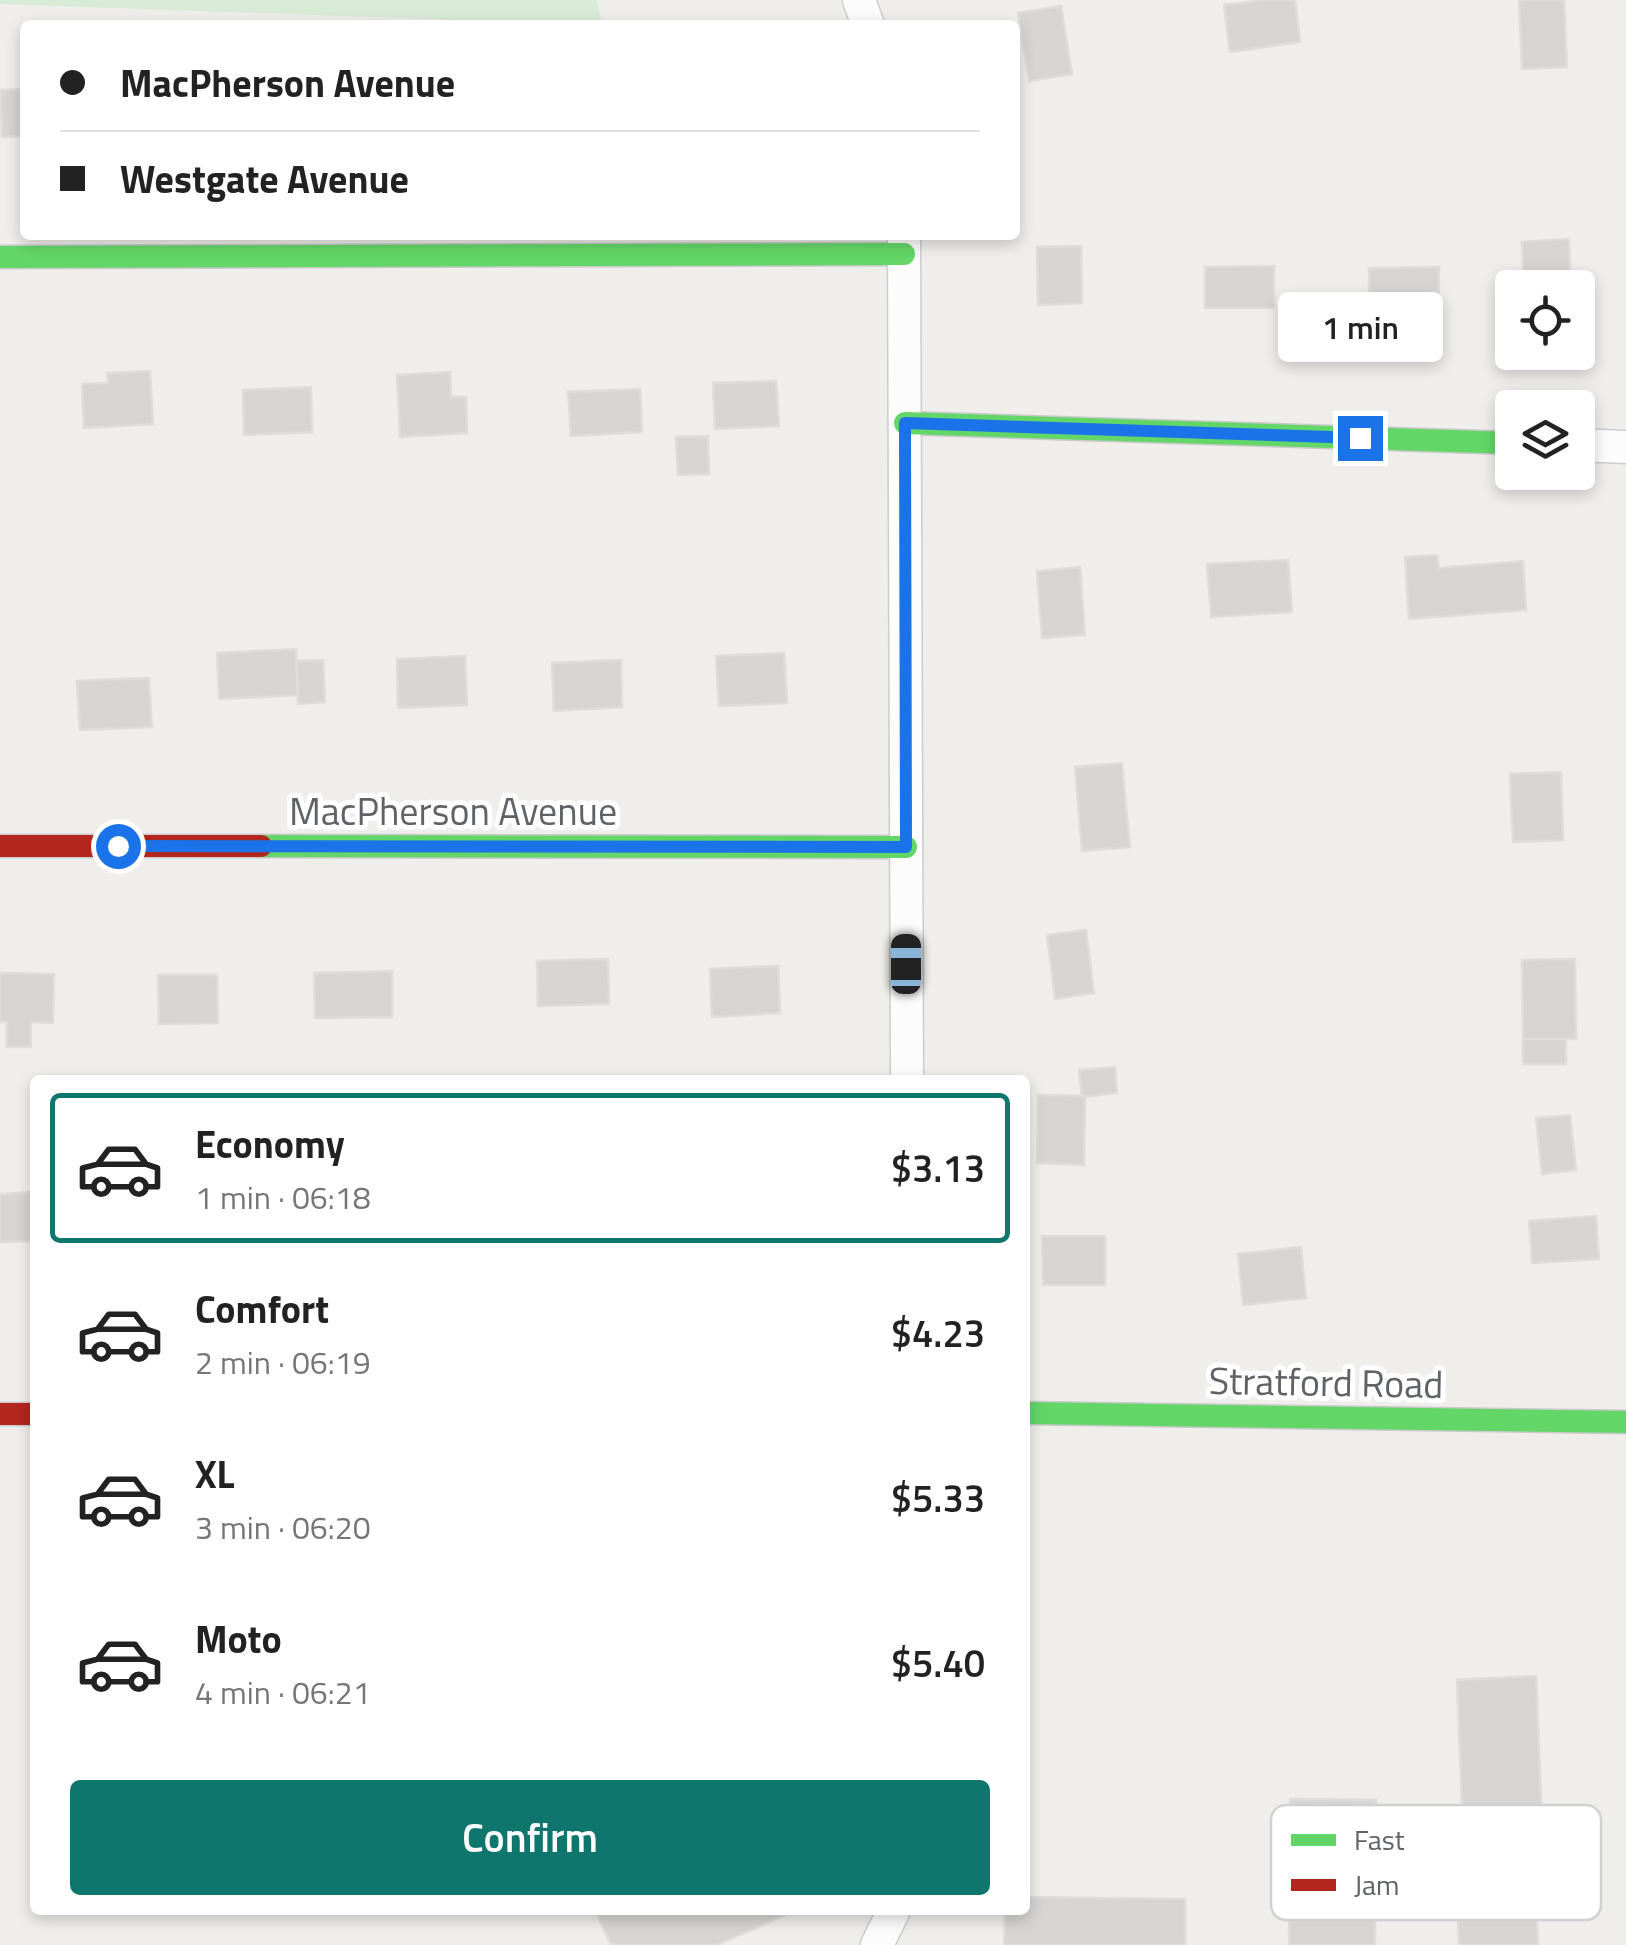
<!DOCTYPE html>
<meta charset="utf-8">
<style>
body{margin:0;font-family:"Titillium Web",sans-serif;background:#f6f6f6;color:#222;height:100vh;display:flex;flex-direction:column;font-size:38px;white-space:nowrap}
*{box-sizing:border-box;margin:0}
p{font-size:32px;color:#767676}
.icon{flex:none;width:55px;height:55px;fill:none;stroke:currentColor;stroke-width:2;stroke-linecap:round;stroke-linejoin:round}
.map{position:relative;flex:1;overflow:hidden}
.details{position:absolute;left:30px;top:1075px;width:1000px;height:840px;display:flex;flex-direction:column;background:#fff;border-radius:10px;box-shadow:0 5px 15px #0003}
.details>*{flex:none}
.guide{position:absolute;left:20px;top:20px;width:1000px;height:220px;border-radius:10px;box-shadow:0 5px 15px #0003;display:grid;align-content:center;height:220px;padding:0 40px;background:#fff}
.fabs{position:absolute;left:1495px;top:270px;display:grid;gap:20px}
.fabs a{display:grid;place-items:center;width:100px;height:100px;border-radius:10px;background:#fff;box-shadow:0 5px 15px #0003;font-size:50px}
.end{position:absolute;width:45px;height:45px;margin:-22px;border:12px solid #1a73e8;background:#fff;box-shadow:0 0 0 5px #fff}
.from{border-radius:50%}
.bubble{position:absolute;height:70px;border-radius:10px;background:#fff;box-shadow:0 5px 15px #0003;font-size:32px;font-weight:600;line-height:70px;text-align:center}
.car{position:absolute;width:30px;height:60px;margin:-30px -15px;border-radius:12px;box-shadow:0 0 8px 2px #0007;background:linear-gradient(#222 24%,#8ab4d8 0 40%,#222 0 76%,#8ab4d8 0 86%,#222 0)}
.guide b{display:flex;align-items:center;gap:35px;height:95px;font-size:38px}
.guide b+b{border-top:2px solid #e0e0e0}
.guide i{width:25px;height:25px;background:#222}
ul{padding:18px 0 0;list-style:none}
li{display:flex;align-items:center;gap:30px;height:150px;margin:0 20px 15px;padding:0 20px;border:5px solid transparent;border-radius:10px}
li div{flex:1}
li b{display:block;font-size:38px}
li em{font-style:normal;font-weight:600}
li.current{border-color:#0f766e}
li>.icon{width:90px;height:90px;stroke-width:1.5}
.cta{display:flex;gap:20px;margin-top:auto;padding:20px 40px}
.cta a{flex:1;height:115px;border-radius:10px;background:#0f766e;color:#fff;font-size:40px;font-weight:600;line-height:115px;text-align:center}
.map>svg:first-child{display:block}
</style>
<div class="map">
<svg width="1626" height="1945" viewBox="0 0 1626 1945">
<rect width="100%" height="100%" fill="#efeeea"/>
<path fill="#d8ebd6" d="M0,0h597l5,25 -602,-21z"/>
<path fill="#d6d5d3" stroke="#deddd9" stroke-width="2.5" d="M1266,0h29l5,42 -70,10 -6,-47z
M1519,0h45l3,67 -45,2z
M1061,6l11,68 -43,7 -11,-68z
M25,89v47l-23,1 -2,-47z
M1569,239l2,49h-47l-2,-46z
M1081,246l1,57 -44,2 -1,-58z
M1274,266v42h-69v-41z
M1439,267v46l-70,1v-46z
M150,371l3,53 -69,4 -2,-44 26,-1 -1,-10z
M450,372l1,25h15l1,36 -67,4 -3,-62z
M776,381l3,45 -64,3 -2,-46z
M311,387l1,45 -68,3 -1,-45z
M640,389l2,43 -71,4 -3,-44z
M708,436l1,38 -31,1 -2,-38z
M1437,555l2,13 84,-7 3,49 -117,9 -4,-62z
M1288,560l4,52 -81,5 -4,-53z
M1080,567l5,68 -43,3 -5,-67z
M296,649l2,46 -79,4 -2,-46z
M784,653l3,50 -68,3 -3,-50z
M465,656l2,49 -69,3 -1,-49z
M323,660l2,42 -27,2 -2,-43z
M621,660l1,47 -68,4 -2,-48z
M149,678l3,49 -72,3 -3,-49z
M1122,763l8,84 -48,4 -7,-84z
M1561,772l2,68 -50,2 -3,-68z
M1086,930l8,63 -39,6 -8,-64z
M608,959l1,45 -71,2 -1,-45z
M1575,959l1,80h-53l-1,-79z
M778,966l2,47 -68,4 -2,-48z
M392,971v46l-77,1 -1,-45z
M0,973l54,1 -1,49 -22,-1v25h-24v-25h-7z
M158,975h59l1,48 -59,1z
M1523,1039h43v25h-43z
M1115,1067l2,26 -35,4 -3,-27z
M1038,1095l47,1 -1,69 -47,-2z
M1570,1115l6,55 -34,4 -6,-56z
M35,1192v49l-35,1v-48z
M1596,1216l3,43 -67,4 -3,-42z
M1042,1236h63v49h-62z
M1301,1247l5,51 -63,7 -5,-51z
M1536,1676l7,174 -79,3 -7,-173z
M1290,1799l86,1 -1,145h-86z
M1025,1897l160,2v46h-181l1,-35h20z
M595,1910h201l-79,35h-106z
M1537,1915l1,30h-79l-1,-27z"/>
<g fill="none" stroke-linecap="round" stroke-linejoin="round">
<defs>
<path id="street" d="M859,0l9,25
M904,235l3,845
M1578,445l48,2
M877,1945l17,-35"/>
<path id="fast" d="M0,257l904,-3
M905,423l607,20
M261,846l645,1
M1025,1413l601,9"/>
<path id="jam" d="M0,846h261
M0,1414h35"/>
</defs>
<use href="#street" stroke="#cbcccc" stroke-width="35"/>
<use href="#fast" stroke="#cacacb" stroke-width="25"/>
<use href="#jam" stroke="#cacacb" stroke-width="25"/>
<use href="#street" stroke="#fdfcfc" stroke-width="32"/>
<use href="#fast" stroke="#63d668" stroke-width="22"/>
<use href="#jam" stroke="#b3261e" stroke-width="22"/>
</g>
<g fill="none" stroke-linecap="round" stroke-linejoin="round">
<path stroke="#1a73e8" stroke-width="12" d="M118,846l788,1 -1,-424 455,15"/>
</g>
<g text-anchor="middle" stroke-width="10" stroke-linejoin="round" paint-order="stroke">
<g font-size="38" fill="#5f6368" stroke="#fff">
<text x="453" y="825">MacPherson Avenue</text>
<text transform="translate(1326 1383) rotate(1)" y="13">Stratford Road</text>
</g>
</g>
<rect x="1271" y="1805" width="330" height="115" rx="15" fill="#fff" stroke="#cfd0d2" stroke-width="2.5"/>
<rect x="1291" y="1834" width="45" height="12" fill="#63d668"/>
<rect x="1291" y="1879" width="45" height="12" fill="#b3261e"/>
<g font-size="28" fill="#5f6368">
<text x="1354" y="1850">Fast</text>
<text x="1354" y="1895">Jam</text>
</g>
</svg>
<div class="fabs">
<a><svg class="icon" aria-label="locate" viewBox="0 0 24 24"><circle cx="12" cy="12" r="6"/><path d="M12 2v4M12 18v4M2 12h4M18 12h4"/></svg></a>
<a><svg class="icon" aria-label="layers" viewBox="0 0 24 24"><path d="M12 4l9 5-9 5-9-5zM3 14l9 5 9-5"/></svg></a>
</div>
<i class="end from" style="left:118px;top:846px"></i>
<i class="end" style="left:1360px;top:438px"></i>
<div class="bubble" style="left:1278px;top:292px;width:165px">1 min</div>
<i class="car" style="left:906px;top:964px;rotate:0deg"></i>
<div class="guide">
<b><i class="from"></i>MacPherson Avenue</b>
<b><i></i>Westgate Avenue</b>
</div>
<section class="details">
<ul>
<li class="current"><svg class="icon" aria-label="car" viewBox="0 0 24 24"><path d="M5 17H2v-5l4-1 3-4h7l3 4 3 1v5h-3M9 17h6M6 11h13"/><circle cx="7" cy="17" r="2"/><circle cx="17" cy="17" r="2"/></svg><div><b>Economy</b><p>1 min · 06:18</p></div><em>$3.13</em></li>
<li><svg class="icon" aria-label="car" viewBox="0 0 24 24"><path d="M5 17H2v-5l4-1 3-4h7l3 4 3 1v5h-3M9 17h6M6 11h13"/><circle cx="7" cy="17" r="2"/><circle cx="17" cy="17" r="2"/></svg><div><b>Comfort</b><p>2 min · 06:19</p></div><em>$4.23</em></li>
<li><svg class="icon" aria-label="car" viewBox="0 0 24 24"><path d="M5 17H2v-5l4-1 3-4h7l3 4 3 1v5h-3M9 17h6M6 11h13"/><circle cx="7" cy="17" r="2"/><circle cx="17" cy="17" r="2"/></svg><div><b>XL</b><p>3 min · 06:20</p></div><em>$5.33</em></li>
<li><svg class="icon" aria-label="car" viewBox="0 0 24 24"><path d="M5 17H2v-5l4-1 3-4h7l3 4 3 1v5h-3M9 17h6M6 11h13"/><circle cx="7" cy="17" r="2"/><circle cx="17" cy="17" r="2"/></svg><div><b>Moto</b><p>4 min · 06:21</p></div><em>$5.40</em></li>
</ul>
<div class="cta"><a>Confirm</a></div>
</section>
</div>
